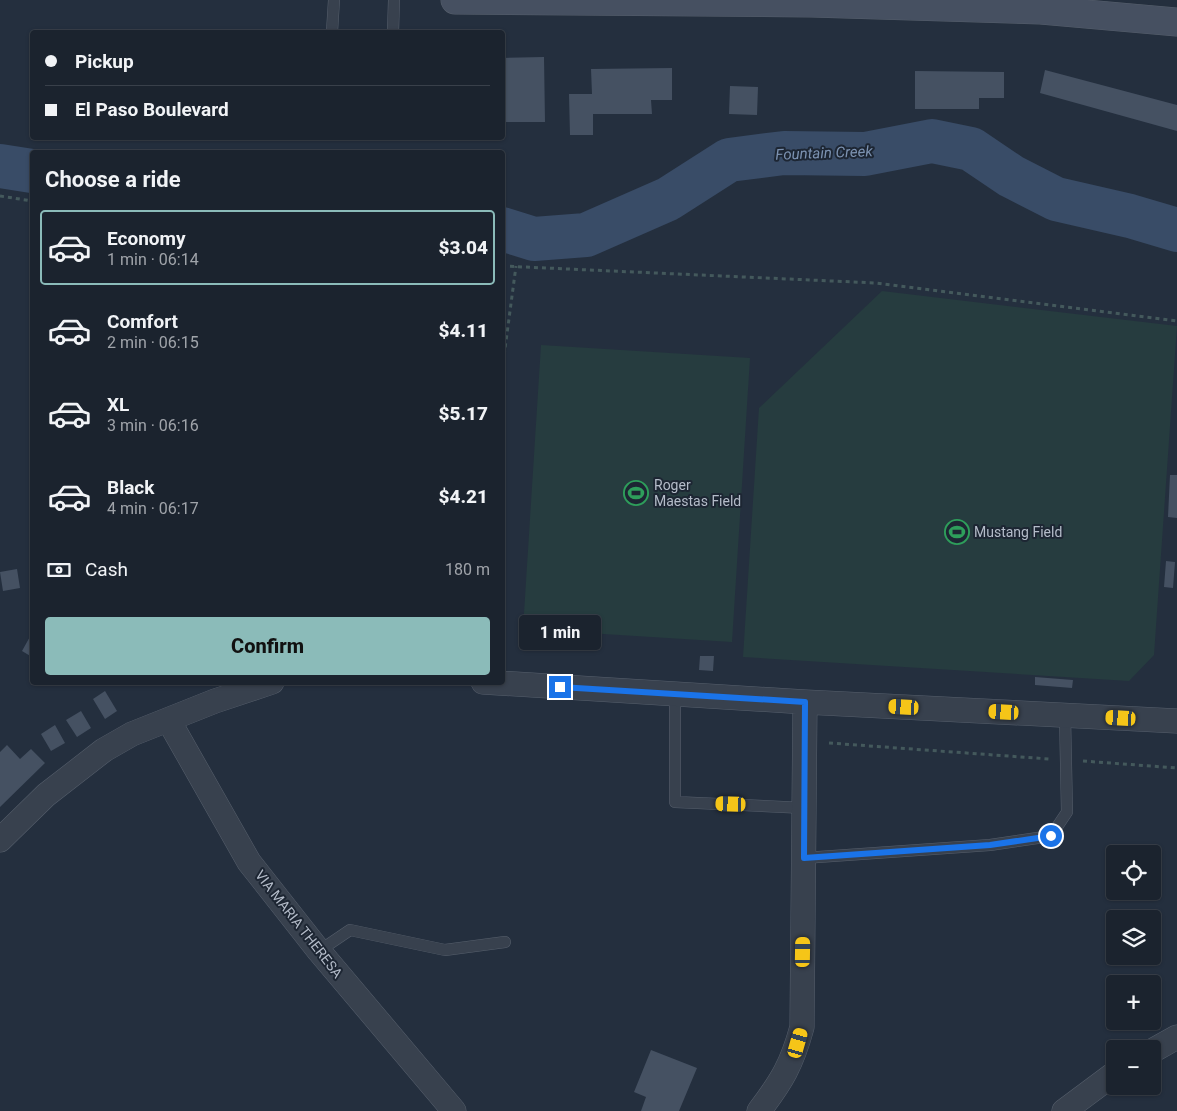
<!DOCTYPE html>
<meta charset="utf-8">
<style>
body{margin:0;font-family:Roboto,sans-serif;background:#242b36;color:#f1f3f6;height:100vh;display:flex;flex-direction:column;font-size:19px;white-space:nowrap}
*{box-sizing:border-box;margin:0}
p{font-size:16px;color:#a0a4aa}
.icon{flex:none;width:28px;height:28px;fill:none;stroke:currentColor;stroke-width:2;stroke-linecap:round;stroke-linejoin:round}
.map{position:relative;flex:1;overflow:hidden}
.side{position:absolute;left:30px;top:150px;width:475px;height:535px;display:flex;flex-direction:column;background:#1b232e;border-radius:5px;box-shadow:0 1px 4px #0004,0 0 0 1px #39404a}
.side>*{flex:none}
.hud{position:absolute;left:30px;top:30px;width:475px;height:110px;border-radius:5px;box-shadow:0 1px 4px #0004,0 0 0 1px #39404a;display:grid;align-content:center;height:110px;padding:0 15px;background:#1b232e}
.tools{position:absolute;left:1106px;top:845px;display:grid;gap:10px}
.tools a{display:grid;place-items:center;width:55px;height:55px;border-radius:5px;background:#1b232e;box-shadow:0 1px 4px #0004,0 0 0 1px #39404a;font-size:25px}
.end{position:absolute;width:22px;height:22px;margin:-11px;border:6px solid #1a73e8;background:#fff;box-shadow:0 0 0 2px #fff}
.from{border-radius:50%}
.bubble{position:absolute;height:35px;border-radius:5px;background:#1b232e;box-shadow:0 1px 4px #0004,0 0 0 1px #39404a;font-size:16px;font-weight:800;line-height:35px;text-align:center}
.car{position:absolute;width:15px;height:30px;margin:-15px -8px;border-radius:6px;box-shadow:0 0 4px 1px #0007;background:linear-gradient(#f5c518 24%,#345 0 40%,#f5c518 0 76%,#345 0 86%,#f5c518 0)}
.hud b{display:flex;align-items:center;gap:18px;height:48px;font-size:19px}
.hud b+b{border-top:1px solid #39404a}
.hud i{width:12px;height:12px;background:#f1f3f6}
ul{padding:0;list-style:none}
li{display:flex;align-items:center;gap:15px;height:75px;margin:0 10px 8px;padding:0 5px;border:2px solid transparent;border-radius:5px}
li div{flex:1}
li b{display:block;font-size:19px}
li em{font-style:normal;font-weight:800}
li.selected{border-color:#8bbbb9}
li>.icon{width:45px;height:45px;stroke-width:1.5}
h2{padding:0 15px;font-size:22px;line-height:60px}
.pay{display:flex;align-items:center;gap:12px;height:55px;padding:0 15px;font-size:19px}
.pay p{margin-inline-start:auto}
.cta{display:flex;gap:10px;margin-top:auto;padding:10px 15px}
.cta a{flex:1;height:58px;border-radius:5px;background:#8bbbb9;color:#111;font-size:20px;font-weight:800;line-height:58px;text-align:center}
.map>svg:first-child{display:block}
</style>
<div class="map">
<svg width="1177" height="1111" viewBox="0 0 1177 1111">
<rect width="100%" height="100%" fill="#242f3e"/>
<path fill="#263c3f" d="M882,291l295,35 -23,329 -25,26 -386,-24 16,-249z
M541,345l209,13 -18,284 -209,-13z"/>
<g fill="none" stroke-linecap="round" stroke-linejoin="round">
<path stroke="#394c67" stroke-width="44" d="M0,166l32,5
M502,229l32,10 52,-4 82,-36 61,-39 55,-7 81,1 67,-13 39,8 40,27 45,23 74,17 47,14"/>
</g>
<path fill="#455162" d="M544,57l1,65h-43v-64z
M672,68v32h-21l1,14h-59v21h-23l-1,-41h23l-1,-25z
M1045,70l132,35v26l-137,-38z
M915,71l89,1v26h-25v11h-64z
M730,86l28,1 -1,28 -28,-1z
M1170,475h7v43l-9,-1z
M1166,561l9,1 -2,26 -9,-1z
M17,569l3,19 -17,3 -3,-19z
M32,633v24l-10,-6z
M700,656h14l-1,15 -14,-1z
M1035,677l38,3 -1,8 -37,-3z
M105,691l12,20 -12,8 -12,-20z
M81,711l10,17 -14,9 -11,-17z
M55,725l10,18 -14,8 -10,-17z
M7,745l13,14 11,-10 14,14 -45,44v-55z
M651,1050l46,18 -18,43h-38l5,-14 -12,-5z"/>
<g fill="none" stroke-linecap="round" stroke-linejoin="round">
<defs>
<path id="lane" d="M332,32l2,-32
M393,32l1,-32
M675,694v108l130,6
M804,858l186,-13 61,-9 16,-24 -2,-97
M319,951l31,-21 95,20 60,-8"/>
<path id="street" d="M483,682l322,20 372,19
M169,721l80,141 70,89 135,160
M0,840l46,-45 58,-45 28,-16 83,-33 57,-19
M1152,1051l25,-14
M759,1111c23,-30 33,-47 43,-84l3,-325
M1064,1111l51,-38"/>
<path id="secondary" d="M455,0l357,3 229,7 136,12"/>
</defs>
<use href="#lane" stroke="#565f6c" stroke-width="12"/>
<use href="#street" stroke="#565f6c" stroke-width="25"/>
<use href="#secondary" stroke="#565f6c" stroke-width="29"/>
<path stroke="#44595c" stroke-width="3" stroke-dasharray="4 4" stroke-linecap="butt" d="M0,196l32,5
M502,266l374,17 301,38
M502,371l14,-105
M829,743l220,16
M1083,761l94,7"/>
<use href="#lane" stroke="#38414e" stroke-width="11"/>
<use href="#street" stroke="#38414e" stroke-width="24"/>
<use href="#secondary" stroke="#465061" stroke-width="28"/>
</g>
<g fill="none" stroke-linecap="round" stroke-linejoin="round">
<path stroke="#1a73e8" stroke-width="6" d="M560,687l245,15 -1,156 186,-13 61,-9"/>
</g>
<defs>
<symbol id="stadium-ring" viewBox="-11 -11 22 22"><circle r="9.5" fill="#1d2633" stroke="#2e9e5b" stroke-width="1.5"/><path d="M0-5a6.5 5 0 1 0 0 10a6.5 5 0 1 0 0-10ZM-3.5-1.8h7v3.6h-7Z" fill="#2e9e5b"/></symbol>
</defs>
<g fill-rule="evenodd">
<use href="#stadium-ring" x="622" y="479" width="28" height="28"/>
<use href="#stadium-ring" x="943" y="518" width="28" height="28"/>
</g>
<g text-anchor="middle" stroke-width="4" stroke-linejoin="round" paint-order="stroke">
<g font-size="14" fill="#b4bcc9" stroke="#1d2633" text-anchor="start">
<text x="654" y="490">Roger<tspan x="654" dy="16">Maestas Field</tspan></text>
<text x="974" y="537">Mustang Field</text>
</g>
<g font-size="14" fill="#b4bcc9" stroke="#1d2633">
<text transform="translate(299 924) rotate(52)" y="5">VIA MARIA THERESA</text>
</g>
<g font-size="15" font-style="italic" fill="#7c92b1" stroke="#1d2633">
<text transform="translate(824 153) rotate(-2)" y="5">Fountain Creek</text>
</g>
</g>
</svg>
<div class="tools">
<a><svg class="icon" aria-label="locate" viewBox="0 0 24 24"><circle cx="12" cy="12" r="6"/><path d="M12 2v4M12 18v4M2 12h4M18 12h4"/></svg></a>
<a><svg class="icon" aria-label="layers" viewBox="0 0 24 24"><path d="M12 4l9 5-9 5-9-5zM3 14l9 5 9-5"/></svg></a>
<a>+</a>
<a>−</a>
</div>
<i class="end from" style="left:1051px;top:836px"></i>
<i class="end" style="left:560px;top:687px"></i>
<div class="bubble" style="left:519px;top:615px;width:82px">1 min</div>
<i class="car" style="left:904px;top:707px;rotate:273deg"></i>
<i class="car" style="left:1004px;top:712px;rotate:273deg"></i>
<i class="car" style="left:1121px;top:718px;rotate:273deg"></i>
<i class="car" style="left:731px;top:804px;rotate:272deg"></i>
<i class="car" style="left:803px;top:952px;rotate:1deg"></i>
<i class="car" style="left:798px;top:1043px;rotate:16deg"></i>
<div class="hud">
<b><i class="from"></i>Pickup</b>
<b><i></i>El Paso Boulevard</b>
</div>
<section class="side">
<h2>Choose a ride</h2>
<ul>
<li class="selected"><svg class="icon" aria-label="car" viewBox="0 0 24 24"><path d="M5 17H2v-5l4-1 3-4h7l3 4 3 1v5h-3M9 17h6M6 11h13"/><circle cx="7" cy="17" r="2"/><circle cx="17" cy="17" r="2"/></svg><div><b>Economy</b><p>1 min · 06:14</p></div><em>$3.04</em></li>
<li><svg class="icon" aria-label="car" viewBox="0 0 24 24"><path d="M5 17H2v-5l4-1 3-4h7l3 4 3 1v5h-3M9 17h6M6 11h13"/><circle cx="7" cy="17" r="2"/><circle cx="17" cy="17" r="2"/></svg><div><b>Comfort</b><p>2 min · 06:15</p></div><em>$4.11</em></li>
<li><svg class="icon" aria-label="car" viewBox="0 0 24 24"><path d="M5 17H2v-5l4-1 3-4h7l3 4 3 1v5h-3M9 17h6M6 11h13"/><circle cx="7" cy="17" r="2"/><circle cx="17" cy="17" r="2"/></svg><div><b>XL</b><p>3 min · 06:16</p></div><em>$5.17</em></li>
<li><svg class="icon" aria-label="car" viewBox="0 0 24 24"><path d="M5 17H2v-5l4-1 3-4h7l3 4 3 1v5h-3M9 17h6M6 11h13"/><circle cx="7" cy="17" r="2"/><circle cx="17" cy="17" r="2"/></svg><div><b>Black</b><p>4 min · 06:17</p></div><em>$4.21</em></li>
</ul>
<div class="pay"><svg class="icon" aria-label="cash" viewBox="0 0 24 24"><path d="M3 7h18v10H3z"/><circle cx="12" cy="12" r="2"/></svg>Cash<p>180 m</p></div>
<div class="cta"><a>Confirm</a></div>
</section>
</div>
